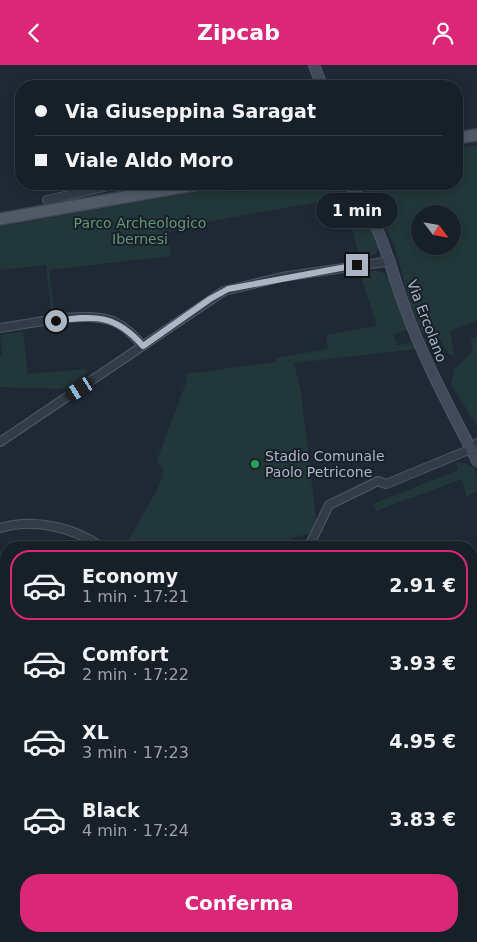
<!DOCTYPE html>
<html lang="it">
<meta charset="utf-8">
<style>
body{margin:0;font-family:"DejaVu Sans",sans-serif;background:#202730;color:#f1f3f6;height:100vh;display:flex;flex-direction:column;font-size:19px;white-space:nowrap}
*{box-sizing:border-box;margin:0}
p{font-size:16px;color:#9ea2a8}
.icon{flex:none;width:28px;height:28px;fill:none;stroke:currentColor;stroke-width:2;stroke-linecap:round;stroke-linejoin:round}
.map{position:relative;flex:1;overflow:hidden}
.drawer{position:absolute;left:0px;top:476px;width:478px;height:401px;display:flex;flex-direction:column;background:#171f28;border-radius:20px 20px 0 0;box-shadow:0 2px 8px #0003,0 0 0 1px #363d45}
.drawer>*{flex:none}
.top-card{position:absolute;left:15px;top:15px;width:448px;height:110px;border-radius:20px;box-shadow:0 2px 8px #0003,0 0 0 1px #363d45;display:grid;align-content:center;height:110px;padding:0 20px;background:#171f28}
.needle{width:32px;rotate:121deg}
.fabs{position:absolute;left:411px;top:140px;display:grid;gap:10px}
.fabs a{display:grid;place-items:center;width:50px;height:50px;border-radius:50%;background:#171f28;box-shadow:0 2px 8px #0003,0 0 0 1px #363d45;font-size:25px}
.end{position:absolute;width:22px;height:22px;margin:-11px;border:6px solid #acb5c4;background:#111;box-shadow:0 0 0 2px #111}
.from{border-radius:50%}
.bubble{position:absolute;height:35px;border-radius:18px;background:#171f28;box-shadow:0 2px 8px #0003,0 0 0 1px #363d45;font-size:16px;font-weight:800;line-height:35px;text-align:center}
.car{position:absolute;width:15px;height:30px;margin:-15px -8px;border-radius:6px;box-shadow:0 0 4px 1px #0007;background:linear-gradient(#222 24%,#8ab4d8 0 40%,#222 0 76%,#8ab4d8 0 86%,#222 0)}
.top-card b{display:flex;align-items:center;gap:18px;height:48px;font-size:19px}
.top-card b+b{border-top:1px solid #363d45}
.top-card i{width:12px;height:12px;background:#f1f3f6}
ul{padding:9px 0 0;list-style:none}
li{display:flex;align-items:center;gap:15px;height:70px;margin:0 10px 8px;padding:0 10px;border:2px solid transparent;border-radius:20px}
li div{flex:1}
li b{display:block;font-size:19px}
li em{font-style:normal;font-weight:800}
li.on{border-color:#db2777}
li>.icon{width:45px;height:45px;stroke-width:1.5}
.cta{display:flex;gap:10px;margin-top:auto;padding:10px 20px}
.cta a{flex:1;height:58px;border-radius:20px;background:#db2777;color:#fff;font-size:20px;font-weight:800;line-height:58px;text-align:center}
header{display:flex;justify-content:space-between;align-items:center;height:65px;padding:0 20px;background:#db2777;color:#fff;font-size:22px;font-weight:800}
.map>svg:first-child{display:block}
</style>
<header><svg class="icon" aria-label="back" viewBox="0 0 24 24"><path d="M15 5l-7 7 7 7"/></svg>Zipcab<svg class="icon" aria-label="person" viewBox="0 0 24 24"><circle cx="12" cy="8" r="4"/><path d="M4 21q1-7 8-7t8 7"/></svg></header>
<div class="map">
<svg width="477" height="877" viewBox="0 0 477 877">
<rect width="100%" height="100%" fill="#1f2936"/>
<path fill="#223739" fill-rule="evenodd" d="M477,80v175l-27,11 4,25 -6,-3 -13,-22 -12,3 -13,-31 -16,-59 -27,-50 1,-10h88v-36zM420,149h32v32h-32z
M258,119l73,1 16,10 35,47 -7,12 -15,6c-6,-22 -8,-55 -32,-60l-154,28 -7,8 4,20 -122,14 6,45 -3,1 -6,-51 -46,5v-43l218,-39c12,5 31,7 40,-4z
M374,205c6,2 11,3 14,7 6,7 15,42 20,53l-15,4 4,11 15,-2 5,6 -123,14 7,29 15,128 -6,13 -20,6 -2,8h-179l18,-6 4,-5 29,-52 3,-13 -6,-11 30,-80 -2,-6 92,-12 -1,-4 52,-9 -2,-14 51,-9 -17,-53z
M23,267l5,42 57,-5 2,4 -22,16 -65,-2v-31l2,-1 -2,-20z
M477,271v90l-26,-42 4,-16 18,-16 -2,-13z
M456,398c21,-2 21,11 21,28l-11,6 -4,-18 -86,32 -3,-7 85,-34z
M477,527v164l-6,-1v-161z
M0,803l6,4v51l-6,-1z
M27,871h96l-6,6h-92z
M217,871h75l4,6h-80z"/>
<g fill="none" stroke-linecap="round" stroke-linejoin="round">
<defs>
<path id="street" d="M47,135l70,-16
M0,263c31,-4 84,-18 113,-7 13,6 21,15 30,25
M0,377l224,-151 58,-14 109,-16
M0,463c34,-10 73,-1 102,19
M311,482l-1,-3 19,-39 49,-24 8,3 85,-35 6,-6
M471,497l6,-2
M0,569l6,-3
M0,615l6,-3
M0,695l6,-4
M0,732l6,-4
M0,755l6,3
M141,877h10"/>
<path id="secondary" d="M314,0l8,21
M349,119c32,36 39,78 55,121 19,54 47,105 73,156
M0,790l6,4
M471,794l6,1
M122,877l6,-6"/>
<path id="primary" d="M456,73l21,-3
M0,154l199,-35"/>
</defs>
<use href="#street" stroke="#505865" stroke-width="10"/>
<use href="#secondary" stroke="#505865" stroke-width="12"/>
<use href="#primary" stroke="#3c4451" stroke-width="14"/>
<use href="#street" stroke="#323b47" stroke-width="8"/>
<use href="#secondary" stroke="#404a5a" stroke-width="10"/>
<use href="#primary" stroke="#505a67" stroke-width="11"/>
</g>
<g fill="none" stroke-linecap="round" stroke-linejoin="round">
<path stroke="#acb5c4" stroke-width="6" d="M56,256c40,-6 60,-6 87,25l67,-47 18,-10 129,-24"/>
</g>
<circle fill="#2e9e5b" stroke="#18202b" stroke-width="2" cx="255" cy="399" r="5"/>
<g text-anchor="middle" stroke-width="4" stroke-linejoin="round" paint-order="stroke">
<g font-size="14" fill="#64956f" stroke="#18202b">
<text x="140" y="163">Parco Archeologico<tspan x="140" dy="16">Ibernesi</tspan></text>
</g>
<g font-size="14" fill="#acb5c4" stroke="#18202b">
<text transform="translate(427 256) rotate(69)" y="5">Via Ercolano</text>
</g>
<g font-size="14" fill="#acb5c4" stroke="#18202b" text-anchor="start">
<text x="265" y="396">Stadio Comunale<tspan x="265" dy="16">Paolo Petricone</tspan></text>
</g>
</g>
</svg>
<div class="fabs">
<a><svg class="needle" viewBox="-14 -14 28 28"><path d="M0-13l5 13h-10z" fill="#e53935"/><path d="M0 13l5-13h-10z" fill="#9ea2a8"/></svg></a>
</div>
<i class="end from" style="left:56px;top:256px"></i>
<i class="end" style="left:357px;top:200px"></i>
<div class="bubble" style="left:316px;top:128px;width:82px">1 min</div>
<i class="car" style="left:80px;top:324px;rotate:237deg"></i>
<div class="top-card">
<b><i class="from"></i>Via Giuseppina Saragat</b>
<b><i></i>Viale Aldo Moro</b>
</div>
<section class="drawer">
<ul>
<li class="on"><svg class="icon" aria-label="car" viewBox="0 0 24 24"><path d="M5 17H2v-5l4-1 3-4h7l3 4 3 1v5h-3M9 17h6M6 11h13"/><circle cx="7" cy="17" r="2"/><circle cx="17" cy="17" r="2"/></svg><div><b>Economy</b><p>1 min · 17:21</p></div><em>2.91 €</em></li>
<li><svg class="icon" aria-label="car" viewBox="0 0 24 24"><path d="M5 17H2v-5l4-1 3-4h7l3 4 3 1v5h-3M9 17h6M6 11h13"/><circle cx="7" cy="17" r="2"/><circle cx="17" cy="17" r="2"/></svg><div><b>Comfort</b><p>2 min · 17:22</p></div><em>3.93 €</em></li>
<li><svg class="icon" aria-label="car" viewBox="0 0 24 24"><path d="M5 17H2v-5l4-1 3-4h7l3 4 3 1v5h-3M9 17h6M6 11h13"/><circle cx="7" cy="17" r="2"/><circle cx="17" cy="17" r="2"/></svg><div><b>XL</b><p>3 min · 17:23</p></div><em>4.95 €</em></li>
<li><svg class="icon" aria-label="car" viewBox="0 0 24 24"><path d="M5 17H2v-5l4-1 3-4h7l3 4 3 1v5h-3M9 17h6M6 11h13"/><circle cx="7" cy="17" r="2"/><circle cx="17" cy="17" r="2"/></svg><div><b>Black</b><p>4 min · 17:24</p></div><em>3.83 €</em></li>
</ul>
<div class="cta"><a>Conferma</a></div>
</section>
</div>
